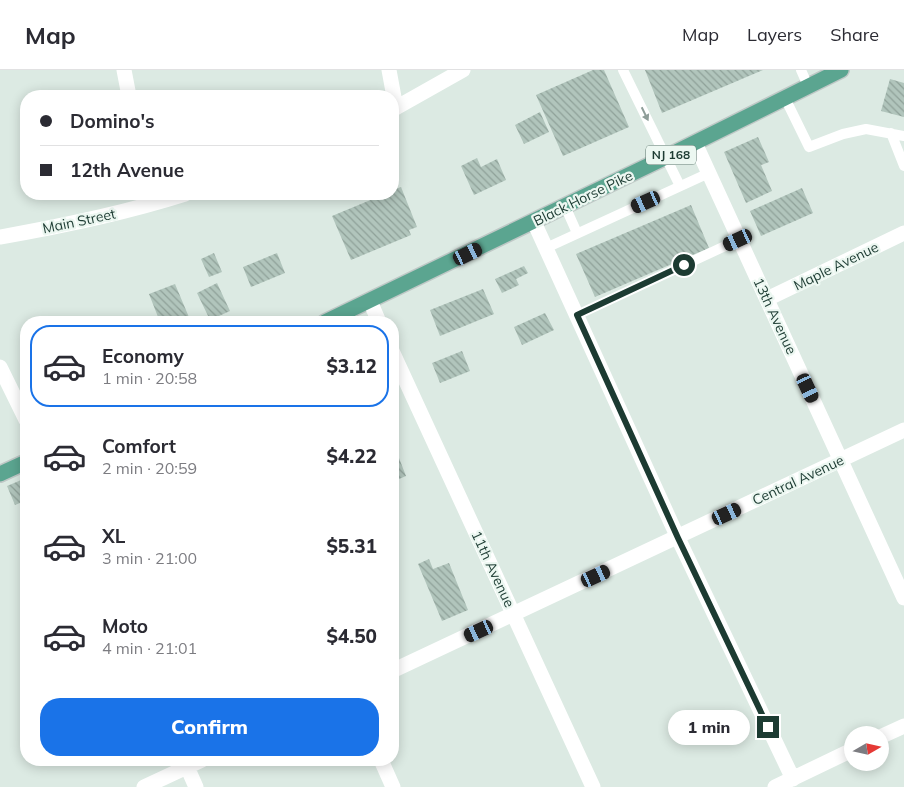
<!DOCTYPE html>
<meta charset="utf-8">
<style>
body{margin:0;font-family:Mulish,sans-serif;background:#f2f2f3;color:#2b2b33;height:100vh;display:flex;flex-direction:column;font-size:19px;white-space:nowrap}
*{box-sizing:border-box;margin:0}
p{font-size:16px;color:#7c7c81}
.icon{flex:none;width:28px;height:28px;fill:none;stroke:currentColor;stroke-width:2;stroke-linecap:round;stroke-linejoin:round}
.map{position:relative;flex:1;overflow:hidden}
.drawer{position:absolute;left:20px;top:246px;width:379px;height:450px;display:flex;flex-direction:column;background:#fff;border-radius:20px;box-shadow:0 2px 12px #0003}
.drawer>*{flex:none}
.top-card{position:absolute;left:20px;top:20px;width:379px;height:110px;border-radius:20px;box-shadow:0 2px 12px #0003;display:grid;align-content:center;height:110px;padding:0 20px;background:#fff}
.needle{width:32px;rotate:81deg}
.controls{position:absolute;left:844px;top:656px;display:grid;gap:10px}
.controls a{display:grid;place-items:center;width:45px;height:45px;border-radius:50%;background:#fff;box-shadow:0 2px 12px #0003;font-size:25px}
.end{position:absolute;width:22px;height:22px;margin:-11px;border:6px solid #1c3b32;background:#fff;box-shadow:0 0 0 2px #fff}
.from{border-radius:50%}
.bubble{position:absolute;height:35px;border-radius:18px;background:#fff;box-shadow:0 2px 12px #0003;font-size:16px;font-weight:800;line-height:35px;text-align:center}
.car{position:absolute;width:15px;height:30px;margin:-15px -8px;border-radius:6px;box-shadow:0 0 4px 1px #0007;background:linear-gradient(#222 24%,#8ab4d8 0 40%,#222 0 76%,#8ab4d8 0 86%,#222 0)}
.top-card b{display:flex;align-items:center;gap:18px;height:48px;font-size:19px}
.top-card b+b{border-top:1px solid #e1e1e2}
.top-card i{width:12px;height:12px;background:#2b2b33}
ul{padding:9px 0 0;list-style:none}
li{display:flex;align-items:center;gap:15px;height:82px;margin:0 10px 8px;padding:0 10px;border:2px solid transparent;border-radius:20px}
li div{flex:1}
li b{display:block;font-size:19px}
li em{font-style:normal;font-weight:800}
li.current{border-color:#1a73e8}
li>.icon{width:45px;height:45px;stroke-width:1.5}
.primary-button{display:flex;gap:10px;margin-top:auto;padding:10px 20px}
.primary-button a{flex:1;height:58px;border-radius:20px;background:#1a73e8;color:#fff;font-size:20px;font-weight:800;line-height:58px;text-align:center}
header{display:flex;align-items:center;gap:30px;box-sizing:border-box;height:70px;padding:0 25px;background:#fff;border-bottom:1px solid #e1e1e2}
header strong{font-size:24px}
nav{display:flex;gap:28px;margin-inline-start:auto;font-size:18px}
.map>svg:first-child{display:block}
</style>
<header>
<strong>Map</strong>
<nav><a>Map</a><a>Layers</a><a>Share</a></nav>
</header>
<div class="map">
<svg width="904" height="717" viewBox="0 0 904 717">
<defs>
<pattern id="building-back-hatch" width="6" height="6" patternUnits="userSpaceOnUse" patternTransform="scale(1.25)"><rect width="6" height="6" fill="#b1c5bc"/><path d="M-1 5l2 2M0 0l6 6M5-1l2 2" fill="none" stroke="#8fa199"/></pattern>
</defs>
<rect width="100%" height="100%" fill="#dceae3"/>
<path fill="url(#building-back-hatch)" d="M593,0h11l25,57 -66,29 -27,-61z
M645,0h118l-101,43z
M890,9l14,4v34l-23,-6z
M540,42l9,20 -25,12 -9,-19z
M758,67l11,25 -8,3 11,26 -26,12 -22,-51z
M477,88l4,9 16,-8 9,21 -32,15 -13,-29z
M401,117l16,40 -8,3 2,5 -60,25 -19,-44 53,-22h7v-4z
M802,118l11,25 -52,23 -11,-25z
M691,135l18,43 -114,49 -19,-43z
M214,183l8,19 -13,5 -8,-18z
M277,183l8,20 -34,14 -8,-20z
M524,196l4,7 -12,6 3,6 -17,8 -7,-14z
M217,213l13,28 -20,9 -13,-27z
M175,214l16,38h-31l-11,-28z
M483,219l11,25 -54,22 -10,-26z
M545,243l9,17 -32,15 -8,-18z
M462,281l8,20 -30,12 -8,-20z
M392,370l14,36 -14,6z
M26,408v39l-6,-14 -5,2 -8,-19z
M429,489l4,10 16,-6 19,47 -26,11 -24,-57z"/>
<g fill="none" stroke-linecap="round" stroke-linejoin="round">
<defs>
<path id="primary" d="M325,252l341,-165 175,-87
M0,404l26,-12"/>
</defs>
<use href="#primary" stroke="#bfc8c6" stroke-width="18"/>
<path stroke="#fff" stroke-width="10" d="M623,0l57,116
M801,0l7,16
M785,28l24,49 34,-13 23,-5 38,7
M891,63l13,33
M565,136l12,27
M546,178l163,-75
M577,245l161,-75"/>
<path stroke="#fff" stroke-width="15" d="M124,0l5,26
M389,0l7,38
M392,40l71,-40
M695,73l209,455
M534,152l144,316 115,241
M0,167c63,-11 125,-24 185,-43
M767,229l137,-66
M370,231l9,21
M392,281l201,436
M0,297l26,53
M392,601l512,-241
M880,667l24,-11
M184,690l12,27
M381,690l12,27
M144,717l58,-27
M775,717l77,-37"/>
<use href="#primary" stroke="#5ba590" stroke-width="15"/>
</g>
<defs><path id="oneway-solid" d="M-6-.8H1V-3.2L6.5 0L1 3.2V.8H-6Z" transform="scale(1.25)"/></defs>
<use fill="#8e9d98" href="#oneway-solid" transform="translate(645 44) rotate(64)"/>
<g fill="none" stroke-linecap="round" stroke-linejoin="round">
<path stroke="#1c3b32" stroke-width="6" d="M684,195l-107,50 101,223 90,189"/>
</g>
<g text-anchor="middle" stroke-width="4.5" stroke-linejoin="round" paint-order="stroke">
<rect fill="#ecf7f1" stroke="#5a736b" stroke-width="1" x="646" y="75.5" width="50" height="19" rx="4"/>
<g font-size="12" font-weight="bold" fill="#1c3b32">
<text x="671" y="89">NJ 168</text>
</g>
<g font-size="14" fill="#1c3b32" stroke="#ecf7f1">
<text transform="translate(583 128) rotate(-26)" y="5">Black Horse Pike</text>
<text transform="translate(79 151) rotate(-12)" y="5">Main Street</text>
<text transform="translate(836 196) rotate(-26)" y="5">Maple Avenue</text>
<text transform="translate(775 246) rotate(65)" y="5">13th Avenue</text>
<text transform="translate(798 410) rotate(-25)" y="5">Central Avenue</text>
<text transform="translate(493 499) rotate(65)" y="5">11th Avenue</text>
</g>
</g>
</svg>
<div class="controls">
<a><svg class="needle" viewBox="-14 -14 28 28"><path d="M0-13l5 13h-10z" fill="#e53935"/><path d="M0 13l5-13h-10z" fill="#7c7c81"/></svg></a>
</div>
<i class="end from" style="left:684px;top:195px"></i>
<i class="end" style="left:768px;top:657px"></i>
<div class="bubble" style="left:668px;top:640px;width:82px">1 min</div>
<i class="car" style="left:646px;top:132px;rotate:246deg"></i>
<i class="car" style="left:738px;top:170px;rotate:245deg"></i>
<i class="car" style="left:468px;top:184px;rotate:64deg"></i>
<i class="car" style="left:808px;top:318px;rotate:155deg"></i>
<i class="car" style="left:727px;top:444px;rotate:65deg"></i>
<i class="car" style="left:596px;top:506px;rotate:65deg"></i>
<i class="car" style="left:479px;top:561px;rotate:245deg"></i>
<div class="top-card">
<b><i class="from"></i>Domino's</b>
<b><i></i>12th Avenue</b>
</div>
<section class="drawer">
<ul>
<li class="current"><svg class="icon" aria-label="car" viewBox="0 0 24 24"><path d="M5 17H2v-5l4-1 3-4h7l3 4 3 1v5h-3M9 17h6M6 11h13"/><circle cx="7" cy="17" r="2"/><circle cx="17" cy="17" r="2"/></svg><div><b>Economy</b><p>1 min · 20:58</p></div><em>$3.12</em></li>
<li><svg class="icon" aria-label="car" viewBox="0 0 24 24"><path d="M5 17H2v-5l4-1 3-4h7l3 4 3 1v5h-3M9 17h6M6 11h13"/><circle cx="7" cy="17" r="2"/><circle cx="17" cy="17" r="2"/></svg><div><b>Comfort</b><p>2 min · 20:59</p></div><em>$4.22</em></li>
<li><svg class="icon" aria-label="car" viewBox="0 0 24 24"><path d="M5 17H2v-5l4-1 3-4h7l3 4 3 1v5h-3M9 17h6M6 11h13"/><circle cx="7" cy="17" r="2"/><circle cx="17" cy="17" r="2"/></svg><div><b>XL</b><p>3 min · 21:00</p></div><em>$5.31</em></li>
<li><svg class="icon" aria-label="car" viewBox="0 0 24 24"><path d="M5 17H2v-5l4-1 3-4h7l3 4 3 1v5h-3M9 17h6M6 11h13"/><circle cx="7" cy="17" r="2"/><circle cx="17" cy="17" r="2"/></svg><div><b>Moto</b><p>4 min · 21:01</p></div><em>$4.50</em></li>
</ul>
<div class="primary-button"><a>Confirm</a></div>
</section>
</div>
